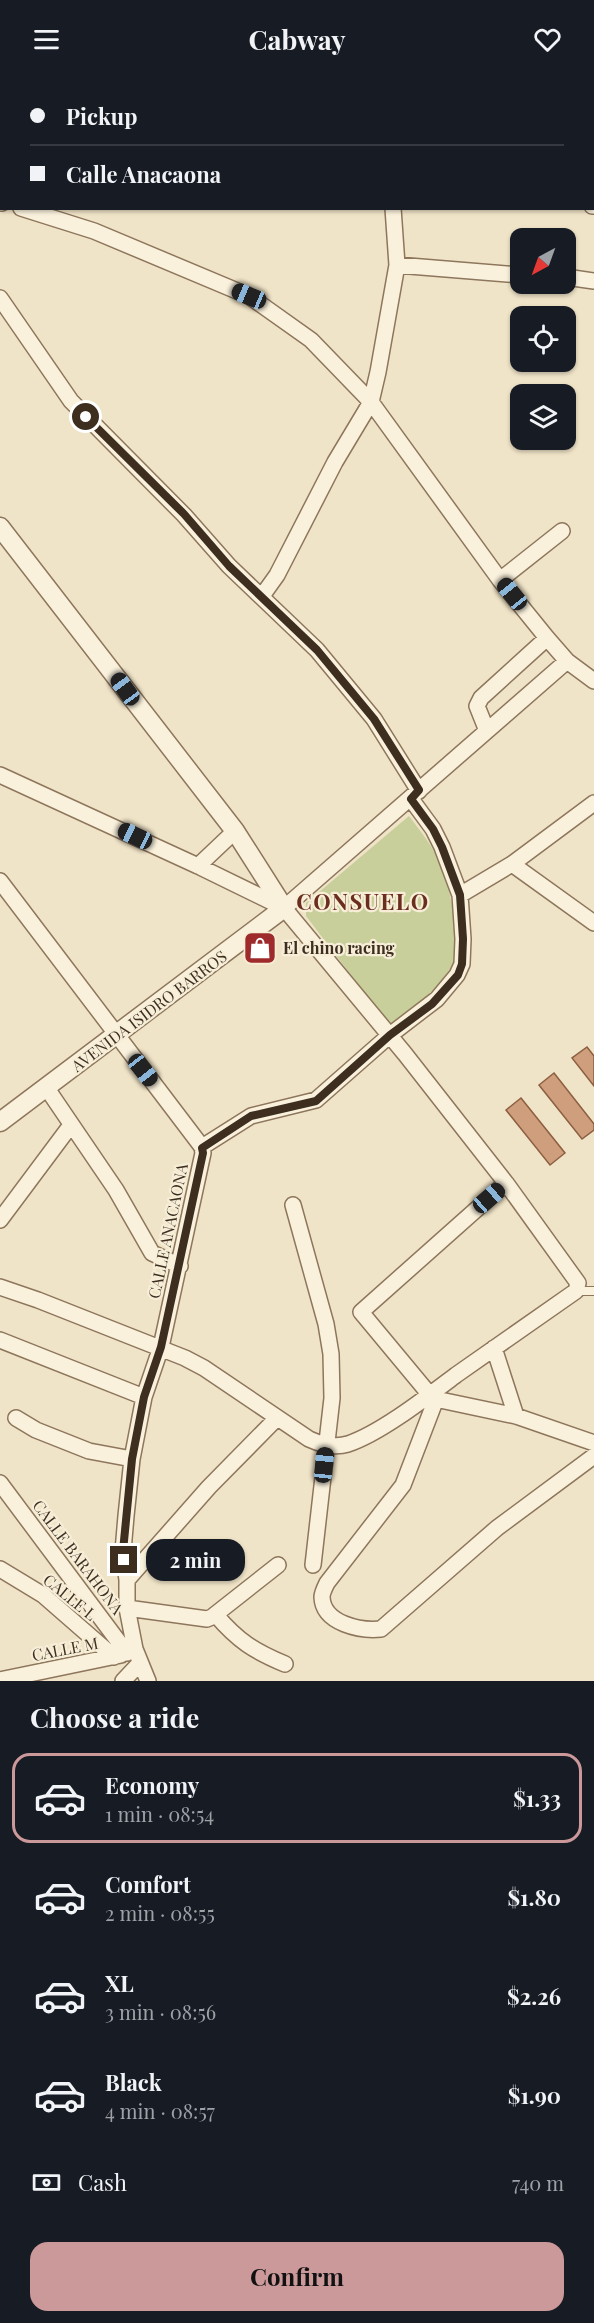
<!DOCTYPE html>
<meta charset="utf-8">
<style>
body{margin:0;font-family:"Playfair Display",serif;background:#242831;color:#f1f3f6;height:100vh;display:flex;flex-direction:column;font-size:22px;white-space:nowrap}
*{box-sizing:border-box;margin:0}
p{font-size:20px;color:#9ea1a6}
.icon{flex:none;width:33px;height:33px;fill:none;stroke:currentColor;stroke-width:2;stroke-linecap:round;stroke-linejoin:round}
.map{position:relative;height:1603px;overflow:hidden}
.drawer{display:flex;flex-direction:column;background:#171b24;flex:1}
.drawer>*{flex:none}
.hud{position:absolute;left:0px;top:0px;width:594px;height:132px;box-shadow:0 2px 4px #0004;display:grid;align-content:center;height:132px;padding:0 30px;background:#171b24}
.needle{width:39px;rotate:221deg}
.controls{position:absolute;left:510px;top:150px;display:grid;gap:12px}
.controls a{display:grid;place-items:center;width:66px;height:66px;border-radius:12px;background:#171b24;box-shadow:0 2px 4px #0004;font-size:30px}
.end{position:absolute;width:27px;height:27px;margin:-14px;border:8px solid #3d2e20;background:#fff;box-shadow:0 0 0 3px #fff}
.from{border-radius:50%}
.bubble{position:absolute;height:42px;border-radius:18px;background:#171b24;box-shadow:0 2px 4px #0004;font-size:20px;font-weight:700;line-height:42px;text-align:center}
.car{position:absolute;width:18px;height:36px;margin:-18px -9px;border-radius:8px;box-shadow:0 0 4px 2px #0007;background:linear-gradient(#222 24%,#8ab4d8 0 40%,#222 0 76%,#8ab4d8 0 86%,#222 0)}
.hud b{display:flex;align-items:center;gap:21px;height:57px;font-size:22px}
.hud b+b{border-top:2px solid #363941}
.hud i{width:15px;height:15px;background:#f1f3f6}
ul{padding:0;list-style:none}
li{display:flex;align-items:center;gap:18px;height:90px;margin:0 12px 9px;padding:0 18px;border:3px solid transparent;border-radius:18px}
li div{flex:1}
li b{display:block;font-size:22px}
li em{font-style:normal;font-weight:700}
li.on{border-color:#cc999b}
li>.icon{width:54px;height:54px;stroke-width:1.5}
h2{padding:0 30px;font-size:27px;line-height:72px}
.pay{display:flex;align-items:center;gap:15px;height:66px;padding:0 30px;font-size:22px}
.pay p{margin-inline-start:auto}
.cta{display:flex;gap:12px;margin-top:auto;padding:12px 30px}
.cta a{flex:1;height:69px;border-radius:18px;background:#cc999b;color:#111;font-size:24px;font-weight:700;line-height:69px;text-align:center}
header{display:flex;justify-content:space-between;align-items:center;height:78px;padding:0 30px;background:#171b24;font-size:27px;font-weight:700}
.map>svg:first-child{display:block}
</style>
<header><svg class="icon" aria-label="menu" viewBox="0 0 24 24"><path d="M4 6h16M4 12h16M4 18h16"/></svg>Cabway<svg class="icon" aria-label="heart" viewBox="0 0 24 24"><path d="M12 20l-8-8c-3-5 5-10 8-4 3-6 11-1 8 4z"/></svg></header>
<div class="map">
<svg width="594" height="1603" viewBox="0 0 594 1603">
<rect width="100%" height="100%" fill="#f0e4c8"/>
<path fill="#c9cf9b" d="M409,738c12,16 25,32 33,50 8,20 20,80 10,99 -13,26 -41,43 -63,60l-83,-109v-13z"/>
<path fill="#cf9f7d" stroke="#8d5f41" stroke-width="1.5" d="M587,969l7,9v30l-22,-28z
M554,995l40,51v6l-12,9 -43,-54z
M521,1020l44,55 -15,12 -44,-55z"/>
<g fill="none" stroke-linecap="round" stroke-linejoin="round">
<defs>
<path id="service" d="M576,1213h18"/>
<path id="minor" d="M45,0v2
M355,0l1,2
M241,2l3,-2
M402,2v-2
M0,84h2
M0,124l2,1
M592,128h2
M21,130l73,23 155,65 62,44 60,62 129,178 47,58 20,23 27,20
M397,187l123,10
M566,199l28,4
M0,220l71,103 113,114 45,51 88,84 57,69 45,72
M500,502l62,-49
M262,518l15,-21 58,-113 36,-60 7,-30 19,-107 -4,-57
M487,653l-10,-25 4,-8 66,-60
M0,697l198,91 86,42 121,146 101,129 72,100 -2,8c-40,28 -80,56 -120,84 -28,21 -75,58 -108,69 -14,4 -26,1 -39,-5l-105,-71 -19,-10 -147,-58 -38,-13
M512,786l82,59
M198,788l37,-35
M0,803l202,266 1,6 -42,194 -17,50 -12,62 -6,57 -3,35 4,29v28l8,41 13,32
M460,817l52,-31 82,-61
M284,830l283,-247
M46,1009l70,103 36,63 28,13
M202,1069l49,-31 65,-16 74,-65 47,-36 20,-24 5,-11 1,-25 -3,-44 -18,-48 -9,-18 -22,-30
M293,1127l33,119 5,30 1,44 -19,167
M0,1142l71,-95
M0,1262l144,57
M494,1270l22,68
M430,1317l-69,-83 145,-129
M426,1319l90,19 78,27
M436,1321l-33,86 -76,98c-2,4 -5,10 -5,14 1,27 39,34 59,32l116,-101 97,-72
M16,1340l20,12 53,21 43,8
M0,1405l127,170
M0,1491l43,26 71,62
M127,1502l82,-93 68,-69
M127,1530l80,11 5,-2 66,-52
M216,1537c22,26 38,36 69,49
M0,1602l121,-25
M123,1603l17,-18"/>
<path id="tertiary" d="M0,449l235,304 49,77 -284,214"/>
</defs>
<use href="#service" stroke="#8d765c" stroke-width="10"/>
<use href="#minor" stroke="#8d765c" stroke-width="18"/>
<use href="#tertiary" stroke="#8d765c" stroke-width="21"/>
<use href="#service" stroke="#faf1dc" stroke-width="8"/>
<use href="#minor" stroke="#faf1dc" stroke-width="15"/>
<use href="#tertiary" stroke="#faf1dc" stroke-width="18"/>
</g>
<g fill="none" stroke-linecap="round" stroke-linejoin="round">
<path stroke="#3d2e20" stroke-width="8" d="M86,339l98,97 45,52 88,84 57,69 45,71 -8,9 22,30 9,18 18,48 3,44 -1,25 -4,11 -26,29 -42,31 -74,66 -65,15 -49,32 1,5 -42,194 -17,50 -12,62 -9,92 1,9"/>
</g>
<defs>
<symbol id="shop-square" viewBox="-11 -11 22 22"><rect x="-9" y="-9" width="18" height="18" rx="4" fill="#9e2a2b" stroke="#f7eed8"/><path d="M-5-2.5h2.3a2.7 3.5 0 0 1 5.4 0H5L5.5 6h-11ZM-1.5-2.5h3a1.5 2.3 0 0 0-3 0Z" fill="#fff"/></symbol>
</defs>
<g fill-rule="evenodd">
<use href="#shop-square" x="241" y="851" width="38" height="38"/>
</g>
<g text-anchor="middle" stroke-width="4.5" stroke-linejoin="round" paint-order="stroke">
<g font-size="16" font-weight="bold" fill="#3d2e20" stroke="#f7eed8" text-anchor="start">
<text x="283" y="876">El chino racing</text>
</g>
<g font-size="16" fill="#3d2e20" stroke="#f7eed8">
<text transform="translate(149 933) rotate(-37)" y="6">AVENIDA ISIDRO BARROS</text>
<text transform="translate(168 1153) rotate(-78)" y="6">CALLE ANACAONA</text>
<text transform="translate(78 1479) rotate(53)" y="6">CALLE BARAHONA</text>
<text transform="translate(70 1519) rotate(39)" y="6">CALLE L</text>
<text transform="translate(65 1571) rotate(-11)" y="6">CALLE M</text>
</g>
<g font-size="22" font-weight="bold" letter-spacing="1.5" fill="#6b2e1e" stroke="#f7eed8">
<text x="363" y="832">CONSUELO</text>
</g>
</g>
</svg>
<div class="controls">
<a><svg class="needle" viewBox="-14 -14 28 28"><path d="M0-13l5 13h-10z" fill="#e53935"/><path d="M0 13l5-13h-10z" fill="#9ea1a6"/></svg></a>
<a><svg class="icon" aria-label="locate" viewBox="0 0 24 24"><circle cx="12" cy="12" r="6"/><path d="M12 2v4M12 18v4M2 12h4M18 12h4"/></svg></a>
<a><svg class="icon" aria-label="layers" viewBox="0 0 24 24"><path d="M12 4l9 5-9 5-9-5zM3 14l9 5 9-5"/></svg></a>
</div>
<i class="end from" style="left:86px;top:339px"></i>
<i class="end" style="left:124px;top:1482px"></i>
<div class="bubble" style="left:146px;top:1461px;width:99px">2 min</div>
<i class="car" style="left:249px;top:218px;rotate:293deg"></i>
<i class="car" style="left:512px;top:516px;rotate:321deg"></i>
<i class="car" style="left:125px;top:611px;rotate:324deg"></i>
<i class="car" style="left:135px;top:758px;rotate:295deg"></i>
<i class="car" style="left:143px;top:992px;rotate:142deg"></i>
<i class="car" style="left:489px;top:1120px;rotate:49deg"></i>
<i class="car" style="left:324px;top:1387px;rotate:6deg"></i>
<div class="hud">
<b><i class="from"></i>Pickup</b>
<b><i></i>Calle Anacaona</b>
</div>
</div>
<section class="drawer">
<h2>Choose a ride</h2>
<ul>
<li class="on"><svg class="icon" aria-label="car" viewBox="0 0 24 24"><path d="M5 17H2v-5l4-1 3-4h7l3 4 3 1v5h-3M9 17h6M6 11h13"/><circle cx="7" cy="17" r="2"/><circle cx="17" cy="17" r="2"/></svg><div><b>Economy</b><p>1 min · 08:54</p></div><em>$1.33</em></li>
<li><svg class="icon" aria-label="car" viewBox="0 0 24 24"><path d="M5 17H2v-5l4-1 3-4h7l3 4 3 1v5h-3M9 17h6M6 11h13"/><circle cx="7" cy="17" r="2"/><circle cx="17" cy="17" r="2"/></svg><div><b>Comfort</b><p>2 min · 08:55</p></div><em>$1.80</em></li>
<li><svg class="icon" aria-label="car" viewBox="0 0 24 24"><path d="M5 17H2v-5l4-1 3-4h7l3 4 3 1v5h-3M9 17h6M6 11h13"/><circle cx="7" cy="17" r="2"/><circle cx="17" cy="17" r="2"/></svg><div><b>XL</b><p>3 min · 08:56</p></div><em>$2.26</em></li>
<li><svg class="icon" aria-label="car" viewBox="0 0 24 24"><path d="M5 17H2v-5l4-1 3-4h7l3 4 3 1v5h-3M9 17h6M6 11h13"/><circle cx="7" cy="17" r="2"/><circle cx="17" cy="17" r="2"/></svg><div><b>Black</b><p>4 min · 08:57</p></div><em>$1.90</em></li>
</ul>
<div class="pay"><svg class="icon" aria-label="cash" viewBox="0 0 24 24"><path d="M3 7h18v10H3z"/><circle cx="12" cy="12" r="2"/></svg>Cash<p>740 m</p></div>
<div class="cta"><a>Confirm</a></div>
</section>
